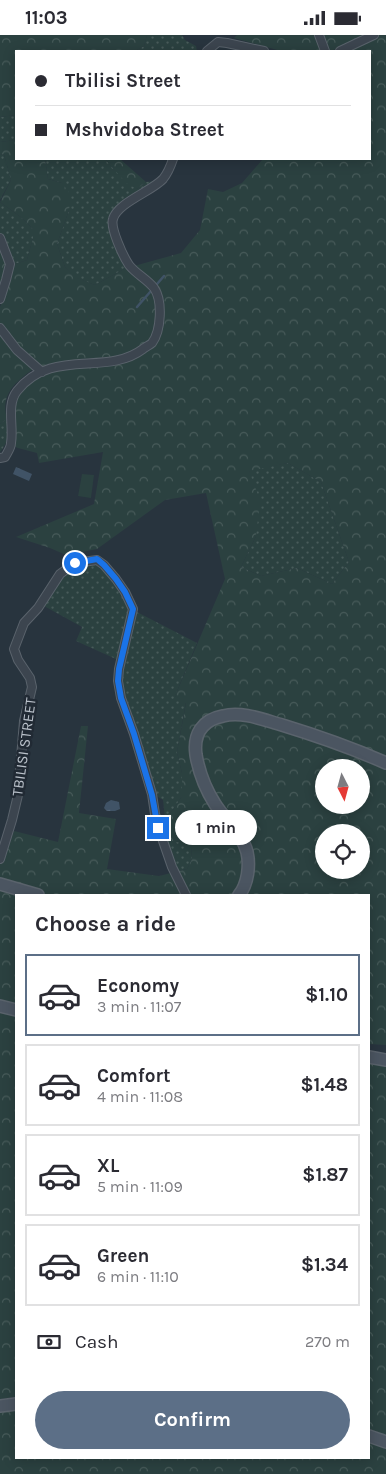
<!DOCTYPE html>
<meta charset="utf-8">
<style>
body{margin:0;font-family:Karla,sans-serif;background:#f7f7f7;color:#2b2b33;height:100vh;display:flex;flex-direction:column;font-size:19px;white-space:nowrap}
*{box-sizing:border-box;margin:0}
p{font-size:16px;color:#7c7c81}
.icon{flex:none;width:28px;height:28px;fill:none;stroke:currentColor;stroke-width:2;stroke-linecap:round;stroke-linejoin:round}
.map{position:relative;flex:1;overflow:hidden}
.drawer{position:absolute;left:15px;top:859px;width:355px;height:565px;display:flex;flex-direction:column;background:#fff;border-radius:0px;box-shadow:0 2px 12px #0003}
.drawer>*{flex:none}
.banner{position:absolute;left:15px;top:15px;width:356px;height:110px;border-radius:0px;box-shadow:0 2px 12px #0003;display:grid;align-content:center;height:110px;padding:0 20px;background:#fff}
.needle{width:32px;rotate:174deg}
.fabs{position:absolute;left:315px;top:724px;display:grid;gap:10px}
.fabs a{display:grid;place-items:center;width:55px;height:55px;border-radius:50%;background:#fff;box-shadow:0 2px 12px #0003;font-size:25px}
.end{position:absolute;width:22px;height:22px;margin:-11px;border:6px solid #1a73e8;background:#fff;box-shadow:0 0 0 2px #fff}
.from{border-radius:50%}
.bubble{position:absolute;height:35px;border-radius:18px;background:#fff;box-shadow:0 2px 12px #0003;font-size:16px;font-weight:700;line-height:35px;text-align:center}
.banner b{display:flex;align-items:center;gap:18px;height:48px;font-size:19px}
.banner b+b{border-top:1px solid #e1e1e2}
.banner i{width:12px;height:12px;background:#2b2b33}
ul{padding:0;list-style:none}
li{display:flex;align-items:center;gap:15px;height:82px;margin:0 10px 8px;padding:0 10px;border:2px solid #e1e1e2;border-radius:0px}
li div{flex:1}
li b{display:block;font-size:19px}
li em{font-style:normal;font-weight:700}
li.current{border-color:#5c6f87}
li>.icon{width:45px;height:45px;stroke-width:1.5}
h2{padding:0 20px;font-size:22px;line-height:60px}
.pay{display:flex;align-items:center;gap:12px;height:55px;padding:0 20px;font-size:19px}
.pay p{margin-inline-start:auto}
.cta{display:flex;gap:10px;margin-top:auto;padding:10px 20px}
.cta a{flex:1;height:58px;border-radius:30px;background:#5c6f87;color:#fff;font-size:20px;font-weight:700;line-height:58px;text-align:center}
.status{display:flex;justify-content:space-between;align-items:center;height:35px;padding:0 25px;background:#fff;direction:ltr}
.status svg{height:14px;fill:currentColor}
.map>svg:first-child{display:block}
</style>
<div class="status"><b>11:03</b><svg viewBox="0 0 49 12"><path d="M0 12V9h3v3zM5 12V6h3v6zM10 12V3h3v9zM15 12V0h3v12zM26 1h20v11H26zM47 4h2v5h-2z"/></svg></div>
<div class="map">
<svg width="386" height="1439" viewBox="0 0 386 1439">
<defs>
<pattern id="grass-dots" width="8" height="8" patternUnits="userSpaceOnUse" patternTransform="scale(1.25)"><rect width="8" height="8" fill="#2b4140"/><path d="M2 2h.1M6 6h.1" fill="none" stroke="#485b5a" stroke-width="1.8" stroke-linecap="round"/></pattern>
<pattern id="forest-crowns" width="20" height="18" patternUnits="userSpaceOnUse" patternTransform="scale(1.25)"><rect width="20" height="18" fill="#2b4140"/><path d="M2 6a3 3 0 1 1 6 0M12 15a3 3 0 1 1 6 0" fill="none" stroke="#485b5a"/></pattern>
<pattern id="water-ripples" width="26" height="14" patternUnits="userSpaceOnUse" patternTransform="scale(1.25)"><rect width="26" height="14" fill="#405366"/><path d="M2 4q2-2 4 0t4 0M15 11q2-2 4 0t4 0" fill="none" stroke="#5a6a7b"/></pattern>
</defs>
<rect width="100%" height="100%" fill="#28343e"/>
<path fill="url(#grass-dots)" d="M147,0h35l3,5 11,6 1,5h-62l9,-5z
M16,80v25l-16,2v-25z
M4,119l7,26 -11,20v-45z
M45,124h60l8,9 24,21 9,-7 10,-1 -41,30v31l11,26 -31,17 -19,-7 -11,-11 -8,-23 12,-34 -7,-27 -14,-4z
M0,167l22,16 11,11v9l-6,22 -12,4 -10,-26 -5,-5z
M7,384c2,12 2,23 -7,33v-28z
M288,428l33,19 28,80 -17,22 -35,-16 -36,8 -20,-9 15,-31 -7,-66z
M90,528c11,4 18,10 24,19 6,7 12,15 14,24 2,12 -7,41 -10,54l-42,-19 6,-14 -38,-21c12,-20 21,-38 46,-43z
M135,576l62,32 -22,53 11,6 -9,50 5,21v23l-9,14 -8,8 26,27 1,14 -5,10 -9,2 -6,-12 -11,-37 4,-4 -2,-18 -8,-5 -33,-112 2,-20 7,-24z"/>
<path fill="url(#forest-crowns)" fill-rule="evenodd" d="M0,0h147l-3,11 -9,5h-119v64l-16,2z
M237,0h80l6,16h-42l-47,-13z
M322,0h48l-39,16h-3z
M374,0h12v1010l-17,-1v-149h-331l-38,-11v-20l14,-33 44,11 23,-116h7l-9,87 37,6 -9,50 52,7 28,-7 5,-10 -1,-14 -19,-4 -7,-23 8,-8 9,-14v-23l-5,-21 9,-49 -11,-7 50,-117 -19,-86 -41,7 -68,49 -31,6 -16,-7 -34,-11 78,-33 9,-52 -64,11 -2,-10 -19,-5 -7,-3 5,-53 26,-20 77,-13 33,-16 6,-15 1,-28 -25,-34 47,-13 19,-23 8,-41 15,3 19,-9 21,-24h107v-108h-30zM288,428l33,19 28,80 -17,22 -35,-16 -36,8 -20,-9 15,-31 4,-36 -11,-29zM324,732h37v38h-37zM324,798h37v37h-37z
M16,105v19h29l3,20 14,4 9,12 -2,15 -12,34 8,23 12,11 18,7 31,-17c20,17 33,25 31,54 -3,37 -49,35 -75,37 -15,2 -28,5 -42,8l-21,-18 -19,-25v-17l15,-43 12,-4 6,-22v-9l-11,-11 -22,-16 11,-22 -7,-26 -4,1v-13z
M105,124h15l26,23 -9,7 -11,-6z
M0,210l7,19 -7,26z
M0,296l5,5 8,16 20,17c-18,14 -33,25 -26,50l-7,5z
M0,852l30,8h-14v110l-16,-3z
M0,974l16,4v384l-16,2z
M369,1028l17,3v369l-17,-6z
M16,1373v49h353v-14l17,6v25h-386v-64z"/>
<path fill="#2b4140" d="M82,439l12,1 -3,23 -13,-2z"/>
<path fill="url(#water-ripples)" d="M16,432l16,7 -3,7 -16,-7z
M111,765l8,2 1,7 -5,2h-8l-3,-3 2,-5z"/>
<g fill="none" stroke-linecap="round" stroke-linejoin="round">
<path stroke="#405366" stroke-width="2.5" d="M137,272l27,-31"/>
<defs>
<path id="minor" d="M319,0l6,16
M207,16l11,-9 9,1 37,8
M340,16l34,-16
M0,203l10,26 -4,16 -6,19
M0,293l17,22 25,22
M0,423l5,-1c2,-4 6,-9 6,-14 3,-16 -5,-38 6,-52 35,-44 89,-14 126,-42 2,-2 7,-4 9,-6 9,-12 11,-42 2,-55 -7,-9 -18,-14 -25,-23 -6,-9 -19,-37 -16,-46 4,-16 39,-28 50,-40 4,-5 8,-14 10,-20
M0,824l12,-39 6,-25 6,-74 8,-34 -2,-9 -12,-18 -4,-11 10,-26 14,-15 22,-34 15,-11 22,-3 7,5 12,14 9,13 8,17 -14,60 -1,12 3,17 13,36 18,60 3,20 8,27 9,26 14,28"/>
<path id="secondary" d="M0,849l38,11
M239,860c9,-11 11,-30 8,-43 -5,-19 -22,-32 -32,-48 -9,-14 -16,-32 -19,-49 -3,-21 6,-35 27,-39 19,-5 41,4 59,9 36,11 70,23 104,38
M0,971l16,4
M369,1022l17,3
M0,1371l16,-2
M369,1401l17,6"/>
</defs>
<use href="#minor" stroke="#5a636c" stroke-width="10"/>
<use href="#secondary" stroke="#5a636c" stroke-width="14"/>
<use href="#minor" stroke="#3c454f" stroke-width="8"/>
<use href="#secondary" stroke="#4b5561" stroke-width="11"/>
</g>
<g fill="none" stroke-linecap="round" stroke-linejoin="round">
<path stroke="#1a73e8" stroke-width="6" d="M75,528l22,-4 7,6 12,14 9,13 8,17 -14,60 -1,12 3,17 13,36 18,61 6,33"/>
</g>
<g text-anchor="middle" stroke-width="5" stroke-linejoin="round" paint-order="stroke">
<g font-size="15" fill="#b9c0c9" stroke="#212a34">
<text transform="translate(24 712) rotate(-82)" y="5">TBILISI STREET</text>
</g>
</g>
</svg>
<div class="fabs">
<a><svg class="needle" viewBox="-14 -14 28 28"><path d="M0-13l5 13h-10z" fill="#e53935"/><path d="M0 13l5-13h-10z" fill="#7c7c81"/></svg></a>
<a><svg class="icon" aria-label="locate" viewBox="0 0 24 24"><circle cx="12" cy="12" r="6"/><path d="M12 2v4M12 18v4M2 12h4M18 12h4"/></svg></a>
</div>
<i class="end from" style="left:75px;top:528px"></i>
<i class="end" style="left:158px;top:793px"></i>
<div class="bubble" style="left:175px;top:775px;width:82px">1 min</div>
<div class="banner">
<b><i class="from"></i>Tbilisi Street</b>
<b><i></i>Mshvidoba Street</b>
</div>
<section class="drawer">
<h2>Choose a ride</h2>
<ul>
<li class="current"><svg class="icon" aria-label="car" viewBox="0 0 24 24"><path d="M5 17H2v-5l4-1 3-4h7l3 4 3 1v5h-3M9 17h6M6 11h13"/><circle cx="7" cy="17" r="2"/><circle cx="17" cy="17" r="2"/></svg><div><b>Economy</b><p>3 min · 11:07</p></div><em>$1.10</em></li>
<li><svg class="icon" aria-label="car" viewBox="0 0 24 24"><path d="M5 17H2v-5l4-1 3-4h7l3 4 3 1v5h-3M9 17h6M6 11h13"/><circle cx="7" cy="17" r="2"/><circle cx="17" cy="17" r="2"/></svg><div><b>Comfort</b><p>4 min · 11:08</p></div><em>$1.48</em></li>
<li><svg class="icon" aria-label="car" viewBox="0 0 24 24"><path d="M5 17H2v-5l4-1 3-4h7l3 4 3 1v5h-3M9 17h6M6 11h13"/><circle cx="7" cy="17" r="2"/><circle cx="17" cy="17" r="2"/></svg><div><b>XL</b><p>5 min · 11:09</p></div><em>$1.87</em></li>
<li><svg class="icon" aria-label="car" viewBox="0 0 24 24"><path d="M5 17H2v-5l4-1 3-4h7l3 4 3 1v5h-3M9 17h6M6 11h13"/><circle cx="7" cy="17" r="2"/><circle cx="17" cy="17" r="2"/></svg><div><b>Green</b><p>6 min · 11:10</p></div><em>$1.34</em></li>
</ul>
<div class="pay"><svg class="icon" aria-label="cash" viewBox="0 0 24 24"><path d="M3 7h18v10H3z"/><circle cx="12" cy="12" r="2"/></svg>Cash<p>270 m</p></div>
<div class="cta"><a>Confirm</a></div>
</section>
</div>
